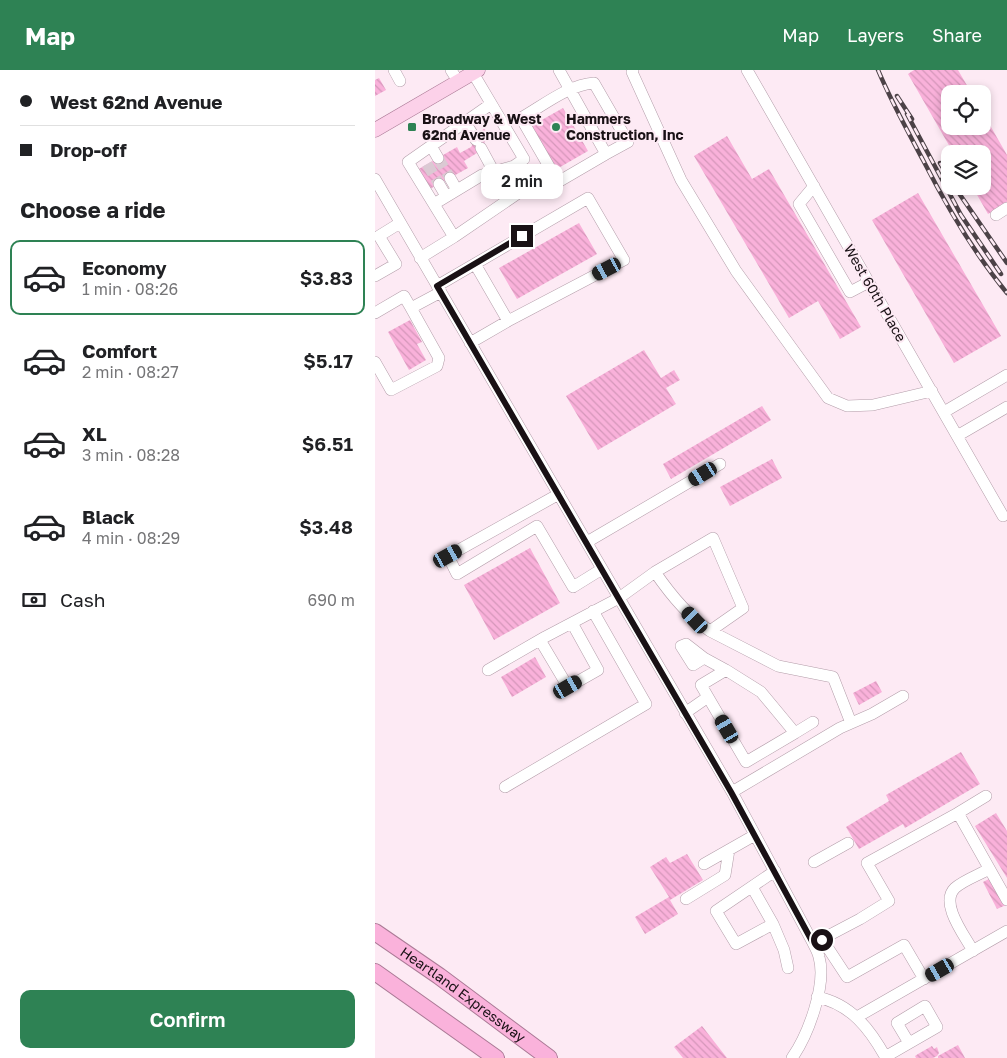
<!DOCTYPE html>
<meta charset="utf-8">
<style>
body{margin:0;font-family:"Golos Text",sans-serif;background:#f6f6f6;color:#202124;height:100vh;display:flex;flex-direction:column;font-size:19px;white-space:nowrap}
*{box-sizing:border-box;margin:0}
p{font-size:16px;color:#757577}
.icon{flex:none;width:28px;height:28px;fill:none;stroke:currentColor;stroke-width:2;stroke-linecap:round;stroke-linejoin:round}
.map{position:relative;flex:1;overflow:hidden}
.panel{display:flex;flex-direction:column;background:#fff;width:375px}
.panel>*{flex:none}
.hud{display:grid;align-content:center;height:110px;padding:0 20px;background:#fff}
.buttons{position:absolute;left:566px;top:15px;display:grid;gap:10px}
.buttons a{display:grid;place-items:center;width:50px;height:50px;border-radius:10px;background:#fff;box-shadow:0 2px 8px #0003;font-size:25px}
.end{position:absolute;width:22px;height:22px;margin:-11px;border:6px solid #191115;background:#fff;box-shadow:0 0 0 2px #fff}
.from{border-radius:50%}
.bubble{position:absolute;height:35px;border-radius:10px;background:#fff;box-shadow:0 2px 8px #0003;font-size:16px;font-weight:600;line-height:35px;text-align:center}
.car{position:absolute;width:15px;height:30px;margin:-15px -8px;border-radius:6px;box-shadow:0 0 4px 1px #0007;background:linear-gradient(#222 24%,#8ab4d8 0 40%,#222 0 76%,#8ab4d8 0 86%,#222 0)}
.hud b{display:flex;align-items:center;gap:18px;height:48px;font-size:19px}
.hud b+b{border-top:1px solid #e0e0e0}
.hud i{width:12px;height:12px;background:#202124}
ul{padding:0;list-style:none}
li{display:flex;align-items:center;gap:15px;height:75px;margin:0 10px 8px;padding:0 10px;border:2px solid transparent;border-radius:10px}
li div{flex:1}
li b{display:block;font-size:19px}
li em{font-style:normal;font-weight:600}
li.selected{border-color:#2e8254}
li>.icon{width:45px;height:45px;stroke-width:1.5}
h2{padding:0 20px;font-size:22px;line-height:60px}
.pay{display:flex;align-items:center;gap:12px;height:55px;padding:0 20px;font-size:19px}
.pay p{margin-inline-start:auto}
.cta{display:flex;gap:10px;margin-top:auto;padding:10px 20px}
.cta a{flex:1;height:58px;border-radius:10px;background:#2e8254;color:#fff;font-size:20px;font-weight:600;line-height:58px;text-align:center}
header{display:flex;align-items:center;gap:30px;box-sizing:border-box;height:70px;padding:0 25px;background:#2e8254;color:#fff}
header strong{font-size:24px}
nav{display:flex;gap:28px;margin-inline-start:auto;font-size:18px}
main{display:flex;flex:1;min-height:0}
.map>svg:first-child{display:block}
</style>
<header>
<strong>Map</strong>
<nav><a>Map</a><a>Layers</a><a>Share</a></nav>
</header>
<main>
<section class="panel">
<div class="hud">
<b><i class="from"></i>West 62nd Avenue</b>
<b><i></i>Drop-off</b>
</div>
<h2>Choose a ride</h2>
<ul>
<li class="selected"><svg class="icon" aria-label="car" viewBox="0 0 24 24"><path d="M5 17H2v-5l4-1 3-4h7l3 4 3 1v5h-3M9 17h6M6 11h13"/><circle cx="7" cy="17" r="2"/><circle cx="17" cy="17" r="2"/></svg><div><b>Economy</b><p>1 min · 08:26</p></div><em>$3.83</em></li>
<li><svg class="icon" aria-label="car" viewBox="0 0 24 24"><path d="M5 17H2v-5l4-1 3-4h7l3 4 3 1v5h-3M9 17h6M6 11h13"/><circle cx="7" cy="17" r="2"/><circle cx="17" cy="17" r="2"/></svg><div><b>Comfort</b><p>2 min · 08:27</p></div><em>$5.17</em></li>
<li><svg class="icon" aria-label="car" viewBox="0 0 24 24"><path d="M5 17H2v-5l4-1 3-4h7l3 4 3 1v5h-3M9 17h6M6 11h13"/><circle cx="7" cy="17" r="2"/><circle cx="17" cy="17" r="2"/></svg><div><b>XL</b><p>3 min · 08:28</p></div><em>$6.51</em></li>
<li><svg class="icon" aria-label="car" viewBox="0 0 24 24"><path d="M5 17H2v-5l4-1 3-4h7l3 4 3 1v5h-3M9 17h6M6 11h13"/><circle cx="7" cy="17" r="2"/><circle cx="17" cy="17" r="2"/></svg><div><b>Black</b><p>4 min · 08:29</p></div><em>$3.48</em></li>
</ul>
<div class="pay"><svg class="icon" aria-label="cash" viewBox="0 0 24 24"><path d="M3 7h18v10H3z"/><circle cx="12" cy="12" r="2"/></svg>Cash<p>690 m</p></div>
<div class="cta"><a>Confirm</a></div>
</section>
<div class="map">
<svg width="632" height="988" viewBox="0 0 632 988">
<defs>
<pattern id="building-back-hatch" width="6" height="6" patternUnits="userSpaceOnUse" patternTransform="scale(1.25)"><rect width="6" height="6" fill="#f9b1da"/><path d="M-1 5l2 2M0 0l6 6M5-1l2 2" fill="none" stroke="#d597ba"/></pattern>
</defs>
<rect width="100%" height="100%" fill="#fdeaf4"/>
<path fill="url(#building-back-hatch)" d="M539,0h44l14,24h-22v32h33v-13l24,42v48l-19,11 -16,-28h11v-32h-29l-46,-80z
M4,8l7,12 -11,6v-16z
M188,38l25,43 -33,19 -24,-44z
M109,58l5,8 -12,17 -13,8 4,7 -40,22 -11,-20 40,-23 3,6 11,-6z
M352,66l25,43 17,-10 92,158 -21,12 -22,-38 -29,17 -95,-162z
M543,123l83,143 -47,27 -82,-143z
M204,153l18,31 -80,45 -18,-31z
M35,250l12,22 -5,2 9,16 -17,10 -21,-38z
M269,280l17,28 13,-8 6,10 -14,8 10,16 -78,46 -32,-54z
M387,336l9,14 -100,59 -8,-15z
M397,389l10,19 -52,28 -10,-19z
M155,478l30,55 -66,37 -30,-55z
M160,587l11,20 -34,20 -11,-20z
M501,611l6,11 -23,13 -6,-12z
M586,682l19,32 -75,44 -2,-4 -44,25 -13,-22 43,-26 -3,-6z
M621,743l11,18v47l-32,-52z
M312,784l16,26 -33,20 8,14 -33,20 -10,-17 34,-20 -19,-30 16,-10 4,6z
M616,808l15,27 -9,4 -14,-27z
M327,956l25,32h-44l-9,-11z
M583,975l7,13h-27v-2z
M557,976l2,3 3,-2 2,6 -2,3 -4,2h-17l-1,-2 3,-2z"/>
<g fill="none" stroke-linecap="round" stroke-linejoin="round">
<path stroke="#dbc9d3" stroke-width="11" stroke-dasharray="11 5.5" stroke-linecap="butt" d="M63,88l12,20
M52,94l12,20"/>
<defs>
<path id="minor" d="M19,0l6,11
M76,0l7,11
M184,0l47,84 -48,28 -37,-64c23,-13 47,-33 73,-35l34,59 -22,12
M258,0l-1,2 49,108 55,91 92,127 19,8 26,-1 59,-14
M372,0l256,446
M90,52l11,18
M56,76l7,12
M106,78l13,24
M75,108l7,12
M0,109l357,613 81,151c2,4 5,9 6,14 8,28 -11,78 -27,101
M64,114l7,12
M439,116l-15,18 51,88 19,-10
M59,134l48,-29 32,-9
M621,145l11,-7
M79,167l-46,-75 83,-58
M45,188l34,-21 63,-43 -3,-28 10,-7 -51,-86
M100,194l33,57
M0,206l21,-12 -17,-28 21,-13
M62,216l151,-88 36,62 -116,61 -38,22
M0,243l29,-17 7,12 30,-16
M0,292l16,28 46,-24 2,-8 -28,-50
M569,342l63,-37
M582,366l50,-29
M184,424l-111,62 9,18 80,-48 36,61 29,-18
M212,472l133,-78
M335,561l68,35 55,11 18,46
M165,570l28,47 30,-17 -26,-47
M113,600l57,-33 74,-39 36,-26c15,22 33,44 55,59l33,-23 -30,-70 -58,34
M333,627l38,65 49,-29 -34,-41 -35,-22
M310,643l23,-16 -7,-12 25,-15 -22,-12 -18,-14 -5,2 12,19 11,-7
M420,663l18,-11
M130,717l141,-83 -53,-93
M357,722l108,-64 32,-14 31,-18
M583,743l28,-17
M439,792l34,-19
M329,794l51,-29
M377,817l21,37 -37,20 -20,-33 59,-40
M311,829l39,-24 4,-25
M398,854l11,26 4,18
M447,869l38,-20 29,-18 -22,-38 91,-50 49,87
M440,872l7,-3 25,38 57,-32 20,34
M598,881c-8,-15 -34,-48 -18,-63 9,-8 24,-13 34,-19
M442,927c34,7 53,32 69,61
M482,947l150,-86
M510,987l52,-30 -12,-21 -28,17 12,20"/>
<path id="major" d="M0,60l103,-60"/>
<g id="highway">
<path id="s1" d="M0,862l64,44 110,82"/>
<path d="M0,902l121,86"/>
</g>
</defs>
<use href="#minor" stroke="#b39da9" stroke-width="12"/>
<use href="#major" stroke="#ab7a96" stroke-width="15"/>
<use href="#highway" stroke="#ab7a96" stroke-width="18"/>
<use href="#minor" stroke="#fff" stroke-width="11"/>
<use href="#major" stroke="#fcd1e9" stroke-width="14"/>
<use href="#highway" stroke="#fab2db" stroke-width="16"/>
<defs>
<path id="rail" d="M503,0c13,31 29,60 45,90 24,47 50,92 84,133
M522,26l15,23
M532,44l54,101 40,59
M565,93l10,16
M579,116l53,77"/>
</defs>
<use href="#rail" stroke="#4c4247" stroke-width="4.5"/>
<use href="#rail" stroke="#fdeaf4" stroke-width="2.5" stroke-dasharray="8" stroke-linecap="butt"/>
</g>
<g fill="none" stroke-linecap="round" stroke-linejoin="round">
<path stroke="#191115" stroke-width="6" d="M147,166l-85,50 294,506 82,151 9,-3"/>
</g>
<g fill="#2e8254" stroke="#fdeaf4" stroke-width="2">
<rect x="32" y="52" width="10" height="10" rx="2.5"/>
<circle cx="181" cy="57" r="5"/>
</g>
<g text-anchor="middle" stroke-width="4" stroke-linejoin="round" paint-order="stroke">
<g font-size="14" font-weight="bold" fill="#191115" stroke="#fdeaf4" text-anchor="start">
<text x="47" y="54">Broadway &amp; West<tspan x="47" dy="16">62nd Avenue</tspan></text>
<text x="191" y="54">Hammers<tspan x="191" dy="16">Construction, Inc</tspan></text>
</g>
<g font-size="14" fill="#191115" stroke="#fdeaf4">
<text transform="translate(500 223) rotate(60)" y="5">West 60th Place</text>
<text dy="5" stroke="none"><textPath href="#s1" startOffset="108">Heartland Expressway</textPath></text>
</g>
</g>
</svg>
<div class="buttons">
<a><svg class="icon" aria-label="locate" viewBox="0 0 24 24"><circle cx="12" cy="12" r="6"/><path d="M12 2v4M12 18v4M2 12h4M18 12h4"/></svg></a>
<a><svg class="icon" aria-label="layers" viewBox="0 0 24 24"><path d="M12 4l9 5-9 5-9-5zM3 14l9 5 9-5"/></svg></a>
</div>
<i class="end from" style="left:447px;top:870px"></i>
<i class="end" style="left:147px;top:166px"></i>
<div class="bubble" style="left:106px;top:94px;width:82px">2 min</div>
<i class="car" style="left:232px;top:199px;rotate:242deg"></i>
<i class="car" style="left:328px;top:404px;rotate:239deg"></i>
<i class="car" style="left:73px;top:486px;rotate:61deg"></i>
<i class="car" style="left:320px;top:550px;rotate:317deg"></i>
<i class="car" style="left:193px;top:617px;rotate:60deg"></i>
<i class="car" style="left:352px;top:659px;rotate:330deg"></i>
<i class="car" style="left:565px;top:900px;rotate:240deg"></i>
</div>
</main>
